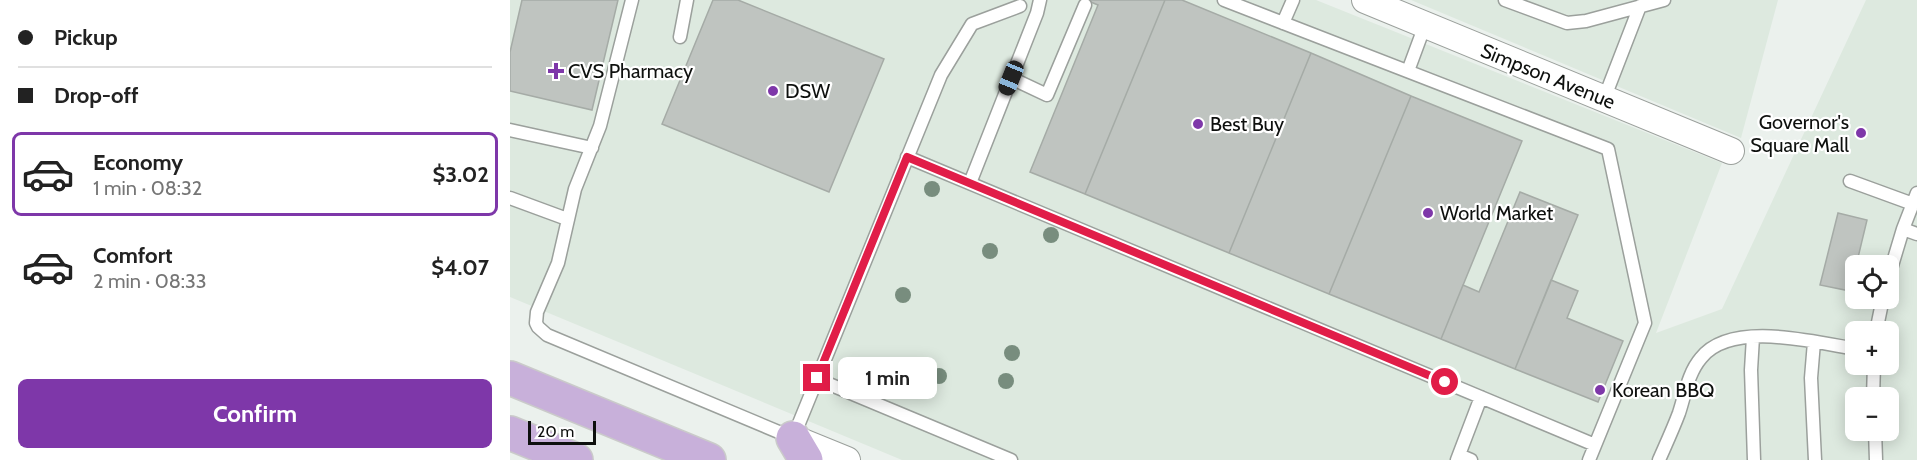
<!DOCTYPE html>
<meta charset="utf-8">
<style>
body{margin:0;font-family:Cabin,sans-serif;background:#f2f2f2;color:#222;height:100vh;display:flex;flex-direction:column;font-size:22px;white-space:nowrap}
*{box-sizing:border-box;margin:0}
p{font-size:20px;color:#767676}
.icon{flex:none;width:33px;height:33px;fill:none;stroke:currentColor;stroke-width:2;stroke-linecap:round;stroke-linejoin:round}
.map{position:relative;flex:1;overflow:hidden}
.drawer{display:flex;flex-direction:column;background:#fff;width:510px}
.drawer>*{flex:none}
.banner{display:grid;align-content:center;height:132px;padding:0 18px;background:#fff}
.controls{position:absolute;left:1335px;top:255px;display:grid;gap:12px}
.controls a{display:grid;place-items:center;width:54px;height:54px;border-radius:9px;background:#fff;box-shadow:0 3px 15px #0003;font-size:30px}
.scale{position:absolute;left:18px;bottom:15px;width:68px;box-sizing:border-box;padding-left:6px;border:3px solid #0e100e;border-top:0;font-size:16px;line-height:21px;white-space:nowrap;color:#0e100e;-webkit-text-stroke:4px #fff;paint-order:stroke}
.end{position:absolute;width:27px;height:27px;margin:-14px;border:8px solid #e11d48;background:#fff;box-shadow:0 0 0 3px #fff}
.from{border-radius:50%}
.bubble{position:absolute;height:42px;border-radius:9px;background:#fff;box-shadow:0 3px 15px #0003;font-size:20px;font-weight:700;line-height:42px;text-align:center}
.car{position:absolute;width:18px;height:36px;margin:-18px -9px;border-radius:8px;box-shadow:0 0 4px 2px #0007;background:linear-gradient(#222 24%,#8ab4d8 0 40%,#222 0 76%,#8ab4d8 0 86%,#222 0)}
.banner b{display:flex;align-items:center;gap:21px;height:57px;font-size:22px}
.banner b+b{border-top:2px solid #e0e0e0}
.banner i{width:15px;height:15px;background:#222}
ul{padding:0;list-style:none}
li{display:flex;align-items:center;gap:18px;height:84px;margin:0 12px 9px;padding:0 6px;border:3px solid transparent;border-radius:9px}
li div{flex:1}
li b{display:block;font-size:22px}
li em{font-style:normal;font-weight:700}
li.selected{border-color:#7e37a9}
li>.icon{width:54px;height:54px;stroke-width:1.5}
.cta{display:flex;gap:12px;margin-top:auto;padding:12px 18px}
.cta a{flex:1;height:69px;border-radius:9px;background:#7e37a9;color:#fff;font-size:24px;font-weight:700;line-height:69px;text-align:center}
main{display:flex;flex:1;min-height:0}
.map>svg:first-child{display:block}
</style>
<main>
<section class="drawer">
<div class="banner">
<b><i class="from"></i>Pickup</b>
<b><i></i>Drop-off</b>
</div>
<ul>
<li class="selected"><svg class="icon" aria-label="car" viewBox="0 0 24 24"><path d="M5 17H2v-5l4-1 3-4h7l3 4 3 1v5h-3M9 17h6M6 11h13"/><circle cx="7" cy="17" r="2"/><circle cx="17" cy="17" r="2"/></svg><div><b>Economy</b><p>1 min · 08:32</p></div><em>$3.02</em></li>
<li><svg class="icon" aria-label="car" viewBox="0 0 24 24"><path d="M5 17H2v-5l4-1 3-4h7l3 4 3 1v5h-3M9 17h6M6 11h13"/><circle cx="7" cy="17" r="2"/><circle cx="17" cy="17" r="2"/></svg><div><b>Comfort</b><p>2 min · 08:33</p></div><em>$4.07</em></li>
</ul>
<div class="cta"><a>Confirm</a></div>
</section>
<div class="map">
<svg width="1407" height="460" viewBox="0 0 1407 460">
<rect width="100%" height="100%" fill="#ebf1ed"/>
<path fill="#dde9df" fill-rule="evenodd" d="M0,0h806l406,163 -66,170 66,-24 144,-309h51v460h-1015l-392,-163zM1346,266h32v32h-32zM1346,332h32v32h-32zM1346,398h32v32h-32z
M901,0h367l-37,138z"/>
<path fill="#bfc4c0" stroke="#a5aba6" stroke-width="1.5" d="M12,0h96l-26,110 -82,-19v-39z
M203,0h25l146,59 -55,133 -167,-68z
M576,0h79l-80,194 -55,-22 68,-167z
M655,0h17l129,53 -82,200 -144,-59z
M801,53l100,43 -82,198 -100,-41z
M901,96l111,45 -81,198 -112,-45z
M1010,192l58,23 -63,154 -74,-30 22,-54 16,7z
M1328,213l29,7 -17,71 -30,-6z
M1041,280l27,11 -11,27 56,23 -25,61 -83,-33z"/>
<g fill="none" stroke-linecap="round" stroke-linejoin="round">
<defs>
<path id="lane" d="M122,0l-32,126 -25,63 -17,74 -21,49 -1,11 2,4 9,8 246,103 148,-363 31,-51 48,-18
M714,0l384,149 37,174 -56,137
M995,0l62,23 19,-2 78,-21
M773,23l10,-23
M170,37l7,-37
M898,71l17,-46
M501,78l36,17 38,-90
M1094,99l36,-93
M0,130l82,18
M397,157l688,288
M1340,181l63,23
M460,183l67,-170 3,-13
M0,198l57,21
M1393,229l14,5
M1378,279l15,-50 14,-36
M1366,332l7,-34
M1243,337l-2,33 3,90
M1304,342l-3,36 4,82
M307,379l194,81
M1363,398l1,-34
M1365,430l1,30
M949,455l12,5
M947,460l24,-63
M1149,460c7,-16 14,-31 20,-47 6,-18 9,-40 22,-55 30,-38 113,-16 155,-9"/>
<path id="street" d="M855,0l366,151
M283,438l54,22"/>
<path id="primary" d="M0,378l199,82
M0,433l66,27
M283,438l13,22"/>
</defs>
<use href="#lane" stroke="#9ba09c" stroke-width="15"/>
<use href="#street" stroke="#9ba09c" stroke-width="28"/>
<use href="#primary" stroke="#cacaca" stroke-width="36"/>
<use href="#lane" stroke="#fff" stroke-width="12"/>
<use href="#street" stroke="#fff" stroke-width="26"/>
<use href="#primary" stroke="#c8b0da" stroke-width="33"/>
</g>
<g fill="#788d7e">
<circle cx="422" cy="189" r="8"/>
<circle cx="541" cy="235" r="8"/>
<circle cx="480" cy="251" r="8"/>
<circle cx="393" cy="295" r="8"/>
<circle cx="502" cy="353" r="8"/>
<circle cx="407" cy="369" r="8"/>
<circle cx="429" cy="376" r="8"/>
<circle cx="354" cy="378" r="8"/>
<circle cx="496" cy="381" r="8"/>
</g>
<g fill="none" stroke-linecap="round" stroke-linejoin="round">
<path stroke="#e11d48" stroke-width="8" d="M307,378l90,-221 538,225"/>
</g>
<g fill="#7e37a9" stroke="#fff" stroke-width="2">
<path d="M43 62h6v6h6v6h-6v6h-6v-6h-6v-6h6z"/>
<circle cx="263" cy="91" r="6"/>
<circle cx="688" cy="124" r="6"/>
<circle cx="1351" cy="133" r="6"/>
<circle cx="918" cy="213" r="6"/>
<circle cx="1090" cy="390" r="6"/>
</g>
<g text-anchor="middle" stroke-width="4.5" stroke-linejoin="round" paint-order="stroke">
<g font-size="20" fill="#0e100e" stroke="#fff" text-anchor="start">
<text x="58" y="78">CVS Pharmacy</text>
<text x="275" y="98">DSW</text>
<text x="1339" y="129" text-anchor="end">Governor's<tspan x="1339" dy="23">Square Mall</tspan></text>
<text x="700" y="131">Best Buy</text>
<text x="930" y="220">World Market</text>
<text x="1102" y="397">Korean BBQ</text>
</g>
<g font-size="20" fill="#0e100e" stroke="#fff">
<text transform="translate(1038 76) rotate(22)" y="7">Simpson Avenue</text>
</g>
</g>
</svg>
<div class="controls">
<a><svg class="icon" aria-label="locate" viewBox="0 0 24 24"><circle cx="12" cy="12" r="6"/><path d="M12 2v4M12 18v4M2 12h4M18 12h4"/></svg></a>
<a>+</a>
<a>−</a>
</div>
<div class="scale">20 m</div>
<i class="end from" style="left:935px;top:382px"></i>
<i class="end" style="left:307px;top:378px"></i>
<div class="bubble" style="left:328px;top:357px;width:99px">1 min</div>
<i class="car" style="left:501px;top:78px;rotate:202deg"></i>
</div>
</main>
